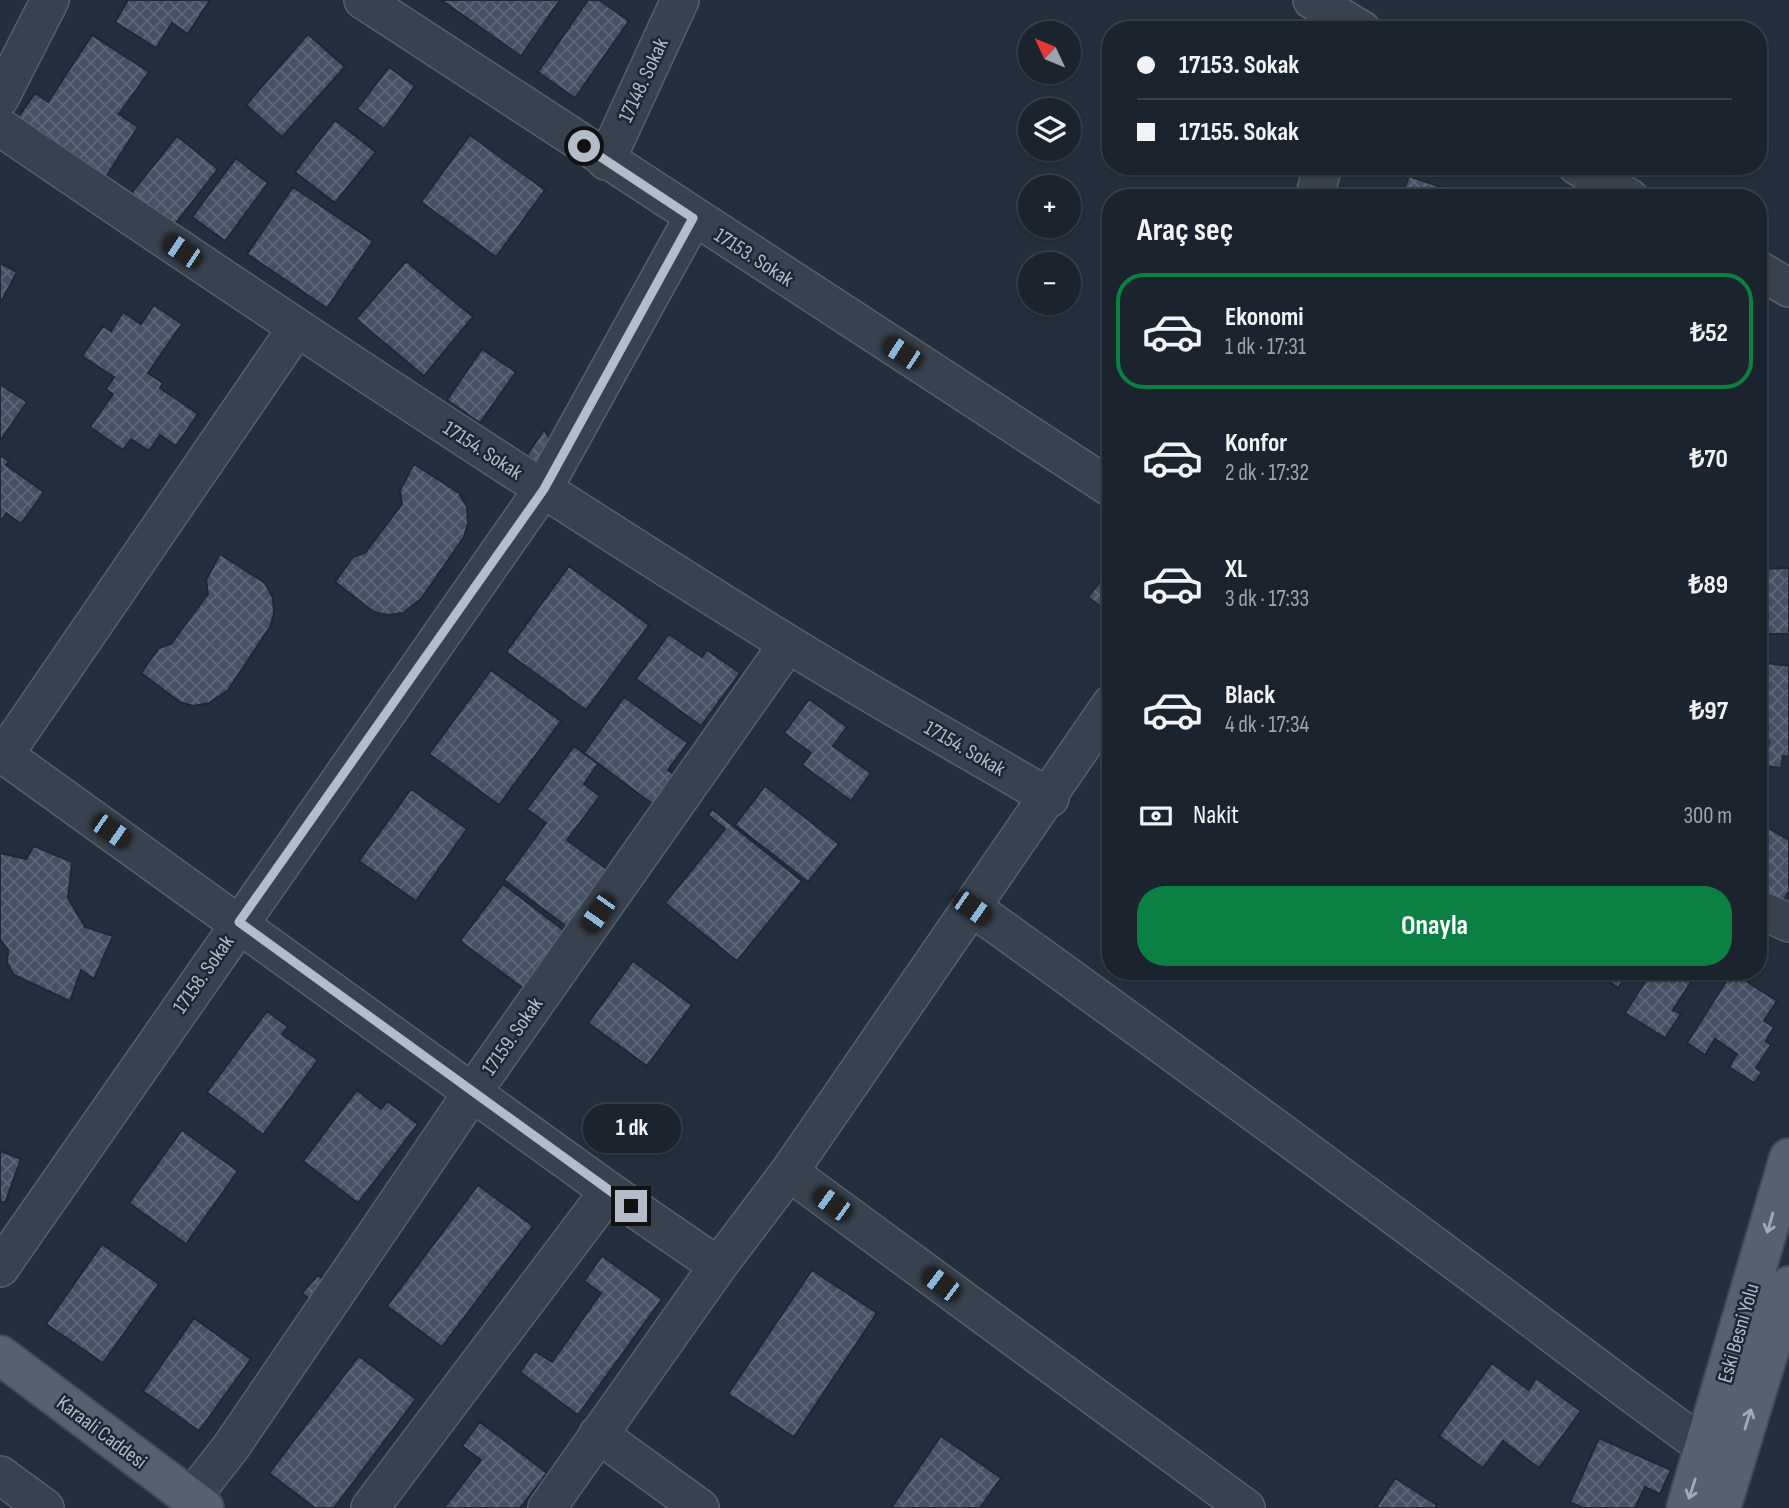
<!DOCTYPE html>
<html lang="tr">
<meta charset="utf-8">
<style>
body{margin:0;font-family:"Sofia Sans Condensed",sans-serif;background:#242b36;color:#f1f3f6;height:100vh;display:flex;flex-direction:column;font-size:26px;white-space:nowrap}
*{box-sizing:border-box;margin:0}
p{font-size:23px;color:#a0a4aa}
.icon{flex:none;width:38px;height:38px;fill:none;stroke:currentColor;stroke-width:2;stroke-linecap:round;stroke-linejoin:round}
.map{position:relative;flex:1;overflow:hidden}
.details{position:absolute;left:1102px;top:189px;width:665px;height:791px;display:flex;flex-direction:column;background:#1b232e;border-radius:28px;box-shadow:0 2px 5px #0004,0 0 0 2px #39404a}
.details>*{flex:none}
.top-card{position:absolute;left:1102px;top:21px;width:665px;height:154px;border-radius:28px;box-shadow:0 2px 5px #0004,0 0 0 2px #39404a;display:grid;align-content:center;height:154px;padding:0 35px;background:#1b232e}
.needle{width:46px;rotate:314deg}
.fabs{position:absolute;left:1018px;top:21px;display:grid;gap:14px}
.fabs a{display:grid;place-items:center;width:63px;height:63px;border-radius:50%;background:#1b232e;box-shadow:0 2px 5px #0004,0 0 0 2px #39404a;font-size:35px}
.end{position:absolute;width:32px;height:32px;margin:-16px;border:9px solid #b4bcc9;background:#111;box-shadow:0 0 0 4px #111}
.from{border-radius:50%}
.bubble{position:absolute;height:49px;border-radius:24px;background:#1b232e;box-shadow:0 2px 5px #0004,0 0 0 2px #39404a;font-size:23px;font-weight:700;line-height:49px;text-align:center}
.car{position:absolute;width:21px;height:42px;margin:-21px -10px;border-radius:9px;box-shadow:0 0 5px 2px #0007;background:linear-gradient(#222 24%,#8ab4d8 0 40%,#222 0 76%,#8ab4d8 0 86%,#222 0)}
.top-card b{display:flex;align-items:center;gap:24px;height:66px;font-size:26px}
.top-card b+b{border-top:2px solid #39404a}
.top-card i{width:18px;height:18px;background:#f1f3f6}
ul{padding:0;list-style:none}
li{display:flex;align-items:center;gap:21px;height:116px;margin:0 14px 10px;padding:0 21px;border:4px solid transparent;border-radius:28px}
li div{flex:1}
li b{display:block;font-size:26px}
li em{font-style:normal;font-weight:700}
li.on{border-color:#0b8043}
li>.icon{width:63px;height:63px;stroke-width:1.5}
h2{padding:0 35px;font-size:32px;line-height:84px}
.pay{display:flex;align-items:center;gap:18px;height:77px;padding:0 35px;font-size:26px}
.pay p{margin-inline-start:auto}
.cta{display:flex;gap:14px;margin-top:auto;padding:14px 35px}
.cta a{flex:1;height:80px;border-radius:28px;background:#0b8043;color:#fff;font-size:28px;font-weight:700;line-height:80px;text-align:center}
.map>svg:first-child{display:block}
</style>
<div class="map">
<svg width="1789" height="1508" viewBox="0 0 1789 1508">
<defs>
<pattern id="building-cross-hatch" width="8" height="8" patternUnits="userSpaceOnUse" patternTransform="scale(1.75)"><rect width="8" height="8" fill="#455162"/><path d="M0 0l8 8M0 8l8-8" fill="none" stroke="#5d6877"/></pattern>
</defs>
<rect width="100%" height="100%" fill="#242f3e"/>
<path fill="url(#building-cross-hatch)" stroke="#1f2835" stroke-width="2" d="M128,0h82l-22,34 -16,-11 -16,25 -41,-26z
M441,0h119l-39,56z
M588,0h11l30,21 -54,77 -37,-26z
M308,34l37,33 -63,70 -36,-32z
M92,35l57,37 -30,42 19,13 -36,56 -89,-58 22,-32 13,9z
M389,67l26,19 -31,43 -27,-20z
M335,120l41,32 -41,51 -40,-31z
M470,135l75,55 -49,67 -75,-55z
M177,136l41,33 -46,59 -42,-33z
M236,158l32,25 -43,58 -33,-24z
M1409,176l63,22h-71z
M293,187l80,54 -46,67 -80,-54z
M406,261l67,56 -49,59 -68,-57z
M0,263l17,9 -17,32z
M154,305l28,19 -34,49 15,10 -3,5 38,26 -22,32 -16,-11 -11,16 -18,-12 -8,11 -33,-23 23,-33 -7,-5 8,-12 -32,-21 21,-30 8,5 12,-19 18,12z
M482,349l34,23 -36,51 -33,-23z
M0,384l27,18 -27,39z
M544,430l15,22 -16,19 -16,-16z
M0,455l9,6 -3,4 38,27 -23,32 -15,-11 -6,9z
M414,464l45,29 8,14 1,16 -4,14 -43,62 -18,14 -16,2 -13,-3 -39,-30 18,-25 12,-4 37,-49 -2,-14z
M220,554l45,29 8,15 1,16 -4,13 -42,63 -19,13 -16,3 -13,-4 -39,-29 18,-25 12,-4 37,-50 -2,-14z
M569,566l80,59 -63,85 -80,-58z
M1789,568v66h-30v-65z
M1107,573l4,3v39l-23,-18z
M669,634l33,23 5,-7 33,23 -39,53 -65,-47z
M1759,662l30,4v91l-6,-1 -2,12 -15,-2 3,-25 -10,-1z
M491,670l70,51 -62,84 -70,-51z
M624,697l64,46 -20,27 12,8 -21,31 -75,-56z
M809,699l38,28 -14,19 38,27 -20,28 -49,-36 9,-12 -27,-20z
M574,746l24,18 -14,20 16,12 -33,44 48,35 -41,57 -70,-52 42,-57 -19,-14z
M765,786l74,58 -31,38 -73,-57z
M411,789l56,40 -51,72 -57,-40z
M712,809l90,72 -65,80 -72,-58 60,-74 -17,-14z
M1760,823l29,17v51l-12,20 -18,-11z
M34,846l38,16 -4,36 17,29 28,9 -19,43 -13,-9 -11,31 -56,-26 -7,-12 1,-13 -8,-11v-86l26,6z
M503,884l68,52 -43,56 -68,-51z
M633,961l59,44 -45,61 -59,-43z
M1596,971h34l-12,17z
M1652,971h46l-25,39 8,4 -16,24 -40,-25z
M1732,972l45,29 -13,20 10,6 -8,14 5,4 -15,23 6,4 -8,11 -25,-16 8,-13 -22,-15 -10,16 -18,-12z
M267,1011l21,16 -6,7 36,26 -55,75 -56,-43z
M357,1090l24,19 6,-8 31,23 -60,79 -55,-42z
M182,1130l56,41 -52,73 -57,-41z
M0,1151l21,8 -16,44 -5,-2z
M478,1185l55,41 -91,121 -55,-41z
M102,1244l57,40 -56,79 -57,-39z
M602,1256l60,43 -84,116 -58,-43 15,-21 17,11 49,-69 -17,-12z
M812,1270l65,43 -83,124 -66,-43z
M318,1275l13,12 -16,17 -13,-11z
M194,1318l57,41 -52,72 -56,-40z
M359,1356l57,43 -82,109h-19l-46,-35z
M1492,1363l37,27 7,-12 45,33 -42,57 -36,-27 -20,27 -44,-32z
M480,1422l67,51 -27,35h-76l37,-48 -19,-14z
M941,1436l60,42 -21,30h-89z
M1599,1438l72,32 -11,24 -15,-7 -10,21h-52l-13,-6z
M1395,1478l42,27 -2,3h-59z"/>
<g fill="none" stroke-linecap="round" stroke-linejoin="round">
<defs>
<path id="minor" d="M363,0l748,488
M1312,0l50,30
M0,98l50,-98
M0,127c259,177 519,350 785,515 87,54 177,104 265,156
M606,161l74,-161
M1577,166l53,32
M1314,198l9,-32
M1759,270l30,18
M0,752l609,439 109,75
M4,755l292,-426
M973,908c162,116 322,234 482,353 84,62 166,126 250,186
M1759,909l30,14
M789,1172l457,336
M0,1268l543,-779 150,-271
M598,1434l102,74
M0,1475l45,33
M191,1498l40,-51 241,-354 316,-449
M370,1508l239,-317
M547,1508l171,-242 71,-94 322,-468"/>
<path id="major" d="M0,1355l204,153
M1686,1508l103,-350
M1721,1508l68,-222"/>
</defs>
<use href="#minor" stroke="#565f6c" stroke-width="40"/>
<use href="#major" stroke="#414a57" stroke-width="42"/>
<use href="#minor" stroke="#38414e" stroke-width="37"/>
<use href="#major" stroke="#56606e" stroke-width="38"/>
</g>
<defs><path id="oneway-shaft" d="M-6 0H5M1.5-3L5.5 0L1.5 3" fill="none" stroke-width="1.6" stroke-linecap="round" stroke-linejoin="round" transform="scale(1.75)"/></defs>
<g stroke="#a1aab7">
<use href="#oneway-shaft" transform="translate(1770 1223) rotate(106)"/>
<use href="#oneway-shaft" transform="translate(1748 1419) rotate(-73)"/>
<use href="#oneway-shaft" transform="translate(1692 1489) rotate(108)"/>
</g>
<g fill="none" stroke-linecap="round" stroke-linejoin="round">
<path stroke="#b4bcc9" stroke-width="9" d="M584,146l109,72 -149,271 -305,433 392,284"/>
</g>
<g text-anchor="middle" stroke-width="5" stroke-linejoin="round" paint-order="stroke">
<g font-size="21" fill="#b4bcc9" stroke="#1d2633">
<text transform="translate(643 80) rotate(-65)" y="7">17148. Sokak</text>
<text transform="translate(754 257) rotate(33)" y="7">17153. Sokak</text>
<text transform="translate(483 450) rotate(33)" y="7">17154. Sokak</text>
<text transform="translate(965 748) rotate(30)" y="7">17154. Sokak</text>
<text transform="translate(203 974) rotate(-55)" y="7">17158. Sokak</text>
<text transform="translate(512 1036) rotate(-55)" y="7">17159. Sokak</text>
<text transform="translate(1738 1333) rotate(-74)" y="7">Eski Besni Yolu</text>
<text transform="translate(102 1432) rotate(37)" y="7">Karaali Caddesi</text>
</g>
</g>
</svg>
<div class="fabs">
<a><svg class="needle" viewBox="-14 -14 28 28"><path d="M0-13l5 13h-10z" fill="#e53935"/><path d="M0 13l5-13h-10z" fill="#a0a4aa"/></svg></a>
<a><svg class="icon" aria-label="layers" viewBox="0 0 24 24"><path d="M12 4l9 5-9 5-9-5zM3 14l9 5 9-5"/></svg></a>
<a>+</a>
<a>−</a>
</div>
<i class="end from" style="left:584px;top:146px"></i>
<i class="end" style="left:631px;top:1206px"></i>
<div class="bubble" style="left:583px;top:1104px;width:98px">1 dk</div>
<i class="car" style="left:182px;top:251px;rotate:304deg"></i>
<i class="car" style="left:902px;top:353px;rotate:303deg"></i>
<i class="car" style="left:111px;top:831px;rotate:125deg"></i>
<i class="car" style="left:972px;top:908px;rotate:125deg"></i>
<i class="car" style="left:598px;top:913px;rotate:215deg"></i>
<i class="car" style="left:832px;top:1204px;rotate:306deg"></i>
<i class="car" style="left:941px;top:1284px;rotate:307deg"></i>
<div class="top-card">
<b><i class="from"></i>17153. Sokak</b>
<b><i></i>17155. Sokak</b>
</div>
<section class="details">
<h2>Araç seç</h2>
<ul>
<li class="on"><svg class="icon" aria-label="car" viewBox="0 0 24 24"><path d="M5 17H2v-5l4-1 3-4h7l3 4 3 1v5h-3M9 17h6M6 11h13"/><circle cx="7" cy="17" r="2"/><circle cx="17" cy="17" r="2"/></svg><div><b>Ekonomi</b><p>1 dk · 17:31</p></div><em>₺52</em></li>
<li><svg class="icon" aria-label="car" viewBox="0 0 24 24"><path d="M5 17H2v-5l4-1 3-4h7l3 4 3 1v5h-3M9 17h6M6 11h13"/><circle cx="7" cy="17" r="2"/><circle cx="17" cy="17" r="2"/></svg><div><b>Konfor</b><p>2 dk · 17:32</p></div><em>₺70</em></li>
<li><svg class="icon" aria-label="car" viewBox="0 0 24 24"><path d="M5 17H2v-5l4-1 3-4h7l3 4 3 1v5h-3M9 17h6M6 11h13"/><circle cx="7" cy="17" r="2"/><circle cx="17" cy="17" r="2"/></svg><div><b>XL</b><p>3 dk · 17:33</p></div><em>₺89</em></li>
<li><svg class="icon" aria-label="car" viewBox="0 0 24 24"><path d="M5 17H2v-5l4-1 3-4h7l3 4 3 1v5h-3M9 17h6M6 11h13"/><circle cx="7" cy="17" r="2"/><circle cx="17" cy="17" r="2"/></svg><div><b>Black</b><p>4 dk · 17:34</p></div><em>₺97</em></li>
</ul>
<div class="pay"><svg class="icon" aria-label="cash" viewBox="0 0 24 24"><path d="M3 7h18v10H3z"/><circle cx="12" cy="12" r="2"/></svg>Nakit<p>300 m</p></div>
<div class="cta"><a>Onayla</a></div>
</section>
</div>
